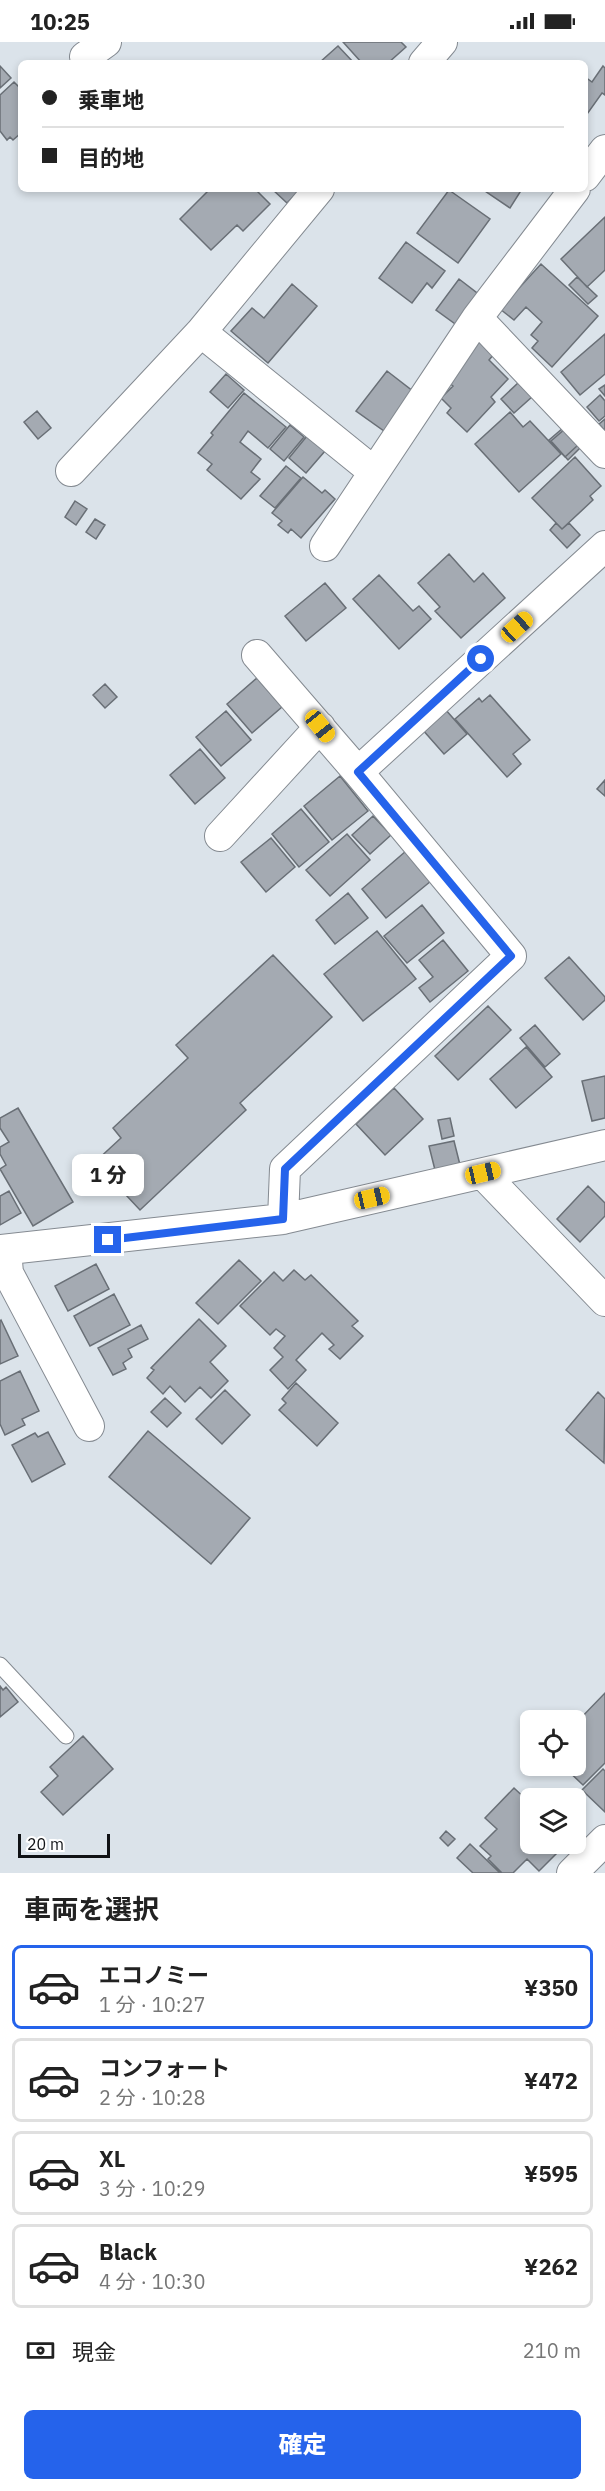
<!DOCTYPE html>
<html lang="ja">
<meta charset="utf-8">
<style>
body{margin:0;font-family:"IBM Plex Sans","Noto Sans JP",sans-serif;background:#f2f2f2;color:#222;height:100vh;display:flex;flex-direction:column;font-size:22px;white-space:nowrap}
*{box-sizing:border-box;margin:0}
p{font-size:20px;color:#767676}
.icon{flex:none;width:33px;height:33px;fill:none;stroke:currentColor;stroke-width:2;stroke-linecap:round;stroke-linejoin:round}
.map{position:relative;height:1831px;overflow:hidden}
.sheet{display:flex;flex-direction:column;background:#fff;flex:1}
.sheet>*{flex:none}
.banner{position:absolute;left:18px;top:18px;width:570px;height:132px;border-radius:9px;box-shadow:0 3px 9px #0003;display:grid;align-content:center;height:132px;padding:0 24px;background:#fff}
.controls{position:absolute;left:520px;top:1668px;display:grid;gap:12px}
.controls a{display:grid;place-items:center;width:66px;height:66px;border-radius:9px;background:#fff;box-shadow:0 3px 9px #0003;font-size:30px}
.scale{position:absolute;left:18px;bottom:15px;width:92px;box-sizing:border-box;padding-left:6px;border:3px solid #101215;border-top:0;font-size:16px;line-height:21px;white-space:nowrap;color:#101215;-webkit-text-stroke:4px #fff;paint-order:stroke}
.end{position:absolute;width:27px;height:27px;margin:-14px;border:8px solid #2563eb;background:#fff;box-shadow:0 0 0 3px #fff}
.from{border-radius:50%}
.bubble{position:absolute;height:42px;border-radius:9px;background:#fff;box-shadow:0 3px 9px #0003;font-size:20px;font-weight:800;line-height:42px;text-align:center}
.car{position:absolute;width:18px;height:36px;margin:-18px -9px;border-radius:8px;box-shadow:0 0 4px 2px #0007;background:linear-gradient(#f5c518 24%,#345 0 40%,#f5c518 0 76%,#345 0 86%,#f5c518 0)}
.banner b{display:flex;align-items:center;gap:21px;height:57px;font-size:22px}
.banner b+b{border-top:2px solid #e0e0e0}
.banner i{width:15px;height:15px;background:#222}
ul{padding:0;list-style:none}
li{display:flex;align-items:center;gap:18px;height:84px;margin:0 12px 9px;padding:0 12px;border:3px solid #e0e0e0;border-radius:9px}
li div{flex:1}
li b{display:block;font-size:22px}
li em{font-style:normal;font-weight:800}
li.on{border-color:#2563eb}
li>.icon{width:54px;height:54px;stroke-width:1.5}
h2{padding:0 24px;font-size:27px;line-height:72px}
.pay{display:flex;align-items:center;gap:15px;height:66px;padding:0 24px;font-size:22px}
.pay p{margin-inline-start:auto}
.primary-button{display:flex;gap:12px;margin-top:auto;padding:12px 24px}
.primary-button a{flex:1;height:69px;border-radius:9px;background:#2563eb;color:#fff;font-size:24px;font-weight:800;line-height:69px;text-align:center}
.status{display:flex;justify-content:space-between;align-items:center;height:42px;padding:0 30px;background:#fff;direction:ltr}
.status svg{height:16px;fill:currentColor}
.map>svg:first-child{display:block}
</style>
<div class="status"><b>10:25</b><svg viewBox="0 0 49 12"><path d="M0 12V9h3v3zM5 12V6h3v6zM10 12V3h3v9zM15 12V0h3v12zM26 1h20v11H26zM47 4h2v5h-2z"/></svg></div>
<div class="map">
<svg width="605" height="1831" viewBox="0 0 605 1831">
<rect width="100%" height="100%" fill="#dbe3ea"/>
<path fill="#a4aab2" stroke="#696f76" stroke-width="1.5" d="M343,0h58l5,5 -18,16h-26z
M338,4l16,17h-35z
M0,24l11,12 -11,10z
M603,24l2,2v27l-3,-2 -17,24v-40l7,5z
M14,40l7,7v44l-8,7 -3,-3 -3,3 -7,-9v-36z
M210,147h45l15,15 -27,27 -6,-6 -26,25 -31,-31z
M272,147h29l-14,14z
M482,147h40l-12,19z
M449,148l41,29 -32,44 -41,-30z
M605,175v53l-18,17 -26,-28z
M406,200l39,29 -13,17 -5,-5 -15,20 -33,-25z
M541,222l57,52 -46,51 -20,-19 6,-7 -7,-6 11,-13 -16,-15 -12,13 -14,-11z
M577,235l20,19 -9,8 -19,-19z
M459,237l22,17 -23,30 -22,-16z
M292,242l25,22 -49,57 -37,-32 21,-23 12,10z
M605,292v40l-25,21 -19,-23z
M480,298l14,14 -5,6 19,19 -17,18 4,5 -28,30 -20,-19 4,-5 -10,-10 12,-12 -5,-4z
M387,329l27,21 -30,39 -28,-20z
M226,332l18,16 -16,18 -18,-16z
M519,340l14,14 -19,17 -13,-14z
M605,343v11l-6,-7z
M244,351l42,34 -18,21 -20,-17 -8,11 21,17 -10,13 9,7 -19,20 -34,-29 5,-6 -14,-11 15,-18 -2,-2z
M600,353l5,6v15l-6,5 -12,-14z
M37,369l14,17 -13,11 -14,-17z
M510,370l13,15 7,-6 31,33 -42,38 -44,-48z
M605,377v12l-6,-7z
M290,383l14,12 -20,24 -14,-12z
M563,386l15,17 -13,12 -16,-17z
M565,387l16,18 -13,13 -17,-19z
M307,394l18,15 -19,22 -17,-15z
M575,415l26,29 -11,10 3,4 -31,29 -30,-31z
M286,424l15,12 -26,30 -15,-12z
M303,435l19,16 3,-3 10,9 -34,39 -10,-9 -3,4 -10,-8 4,-4 -10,-8z
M75,459l12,8 -11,16 -11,-8z
M95,477l10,6 -9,14 -10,-7z
M556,481l6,6 7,-6 11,12 -13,13 -17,-18z
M449,512l25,28 9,-9 22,25 -44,40 -26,-27 5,-4 -22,-24z
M379,533l34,36 6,-5 12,13 -32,30 -46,-50z
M325,541l21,25 -40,33 -21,-25z
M257,636l25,29 -30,26 -25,-29z
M105,642l12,13 -12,11 -12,-13z
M490,653l40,45 -17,14 8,10 -14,13 -52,-58 24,-21 3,4z
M445,667l22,25 -23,20 -22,-25z
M226,669l25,29 -30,26 -25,-29z
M200,707l25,29 -30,26 -25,-29z
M340,734l28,35 -36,29 -28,-34z
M605,738v16l-8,-7z
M301,767l28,33 -30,25 -27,-33z
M373,774l18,19 -21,19 -18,-19z
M347,792l23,26 -40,36 -24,-26z
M271,796l24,29 -29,25 -25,-30z
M406,809l25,30 -45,37 -24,-29z
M348,851l20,25 -33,26 -19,-24z
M422,863l22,28 -37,30 -23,-27z
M377,889l39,48 -53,42 -39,-47z
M443,898l25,31 -38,31 -11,-14 14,-11 -14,-17z
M273,913l59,62 -92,86 6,7 -106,100 -45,-48 26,-24 -8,-10 75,-70 -12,-13z
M569,915l36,40v3l-22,20 -38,-42z
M488,964l23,24 -53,50 -23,-24z
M535,983l25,29 -15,13 -25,-29z
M526,1005l26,30 -36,31 -26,-29z
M605,1034v42l-13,3 -10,-40z
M394,1046l29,31 -38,36 -29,-31z
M18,1066l55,94 -40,24 -33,-57 6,-4 -6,-11v-7l9,-5 -9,-14v-10z
M450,1076l4,18 -12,3 -4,-19z
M454,1099l6,24 -25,5 -6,-24z
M588,1144l17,17v13l-25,26 -23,-23z
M9,1149l12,22 -21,12v-29z
M239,1218l22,21 -43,43 -22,-21z
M96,1222l13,25 -41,22 -13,-25z
M294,1228l11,10 6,-5 47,46 -6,5 11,10 -23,23 -11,-10 5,-4 -12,-12 -26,27 10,10 -18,19 -18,-19 13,-13 -9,-9 11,-12 -9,-7 -6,6 -30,-29 34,-34 9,9z
M114,1252l16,31 -40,21 -16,-30z
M199,1277l27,27 -16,16 18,19 -17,17 -11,-11 -15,15 -15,-16 -7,8 -16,-16 7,-8 -3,-2z
M1,1278l17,36 -18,8v-43z
M141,1283l7,14 -20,10 4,8 -9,6 3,6 -13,6 -15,-27z
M20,1329l19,40 -17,8 3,6 -20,10 -5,-11v-43z
M296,1341l42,40 -21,23 -38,-36 7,-7 -4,-4z
M225,1348l25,25 -28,29 -26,-25z
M598,1350l7,7 -1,64 -38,-33z
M165,1356l16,15 -14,14 -16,-15z
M148,1389l102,87 -39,46 -102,-87z
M48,1390l17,32 -33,18 -20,-37 23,-12 3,4z
M0,1644l3,4 3,-3 12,15 -18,15z
M605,1651v70l-22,22 -20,-19h13v-43z
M83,1694l30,33 -50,46 -22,-23 17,-16 -8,-9z
M603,1727l2,2v41l-23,-22z
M514,1746l17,16v40h35l-27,27 -12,-12 -14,14h-11l-14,-14 3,-3 -11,-10 17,-17 -12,-11z
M446,1789l9,8 -7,7 -8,-8z
M470,1802l30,29h-27l-16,-15z"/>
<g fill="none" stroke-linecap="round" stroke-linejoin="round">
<defs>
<path id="lane" d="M0,1623l66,71"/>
<path id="street" d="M85,15l21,-15
M424,21l18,-21
M585,134l20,-26
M575,147l-98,129 128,135
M201,290l173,140
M71,429l130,-139 118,-143
M325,504l152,-228
M257,613l101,117
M220,794l100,-109
M483,1132l122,127
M283,1177l2,-50 226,-213 -153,-184 247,-226
M0,1208l283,-31 322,-74
M6,1208l2,23 81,153
M572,1831l33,-33"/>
</defs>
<use href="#lane" stroke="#848a91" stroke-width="17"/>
<use href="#street" stroke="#848a91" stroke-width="32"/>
<use href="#lane" stroke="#fff" stroke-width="15"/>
<use href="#street" stroke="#fff" stroke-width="30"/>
</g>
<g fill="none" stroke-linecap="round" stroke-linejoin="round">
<path stroke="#2563eb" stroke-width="8" d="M108,1198l175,-21 2,-50 226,-213 -153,-184 123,-113"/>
</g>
</svg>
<div class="controls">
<a><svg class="icon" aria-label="locate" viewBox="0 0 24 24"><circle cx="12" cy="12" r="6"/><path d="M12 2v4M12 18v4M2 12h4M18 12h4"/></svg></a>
<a><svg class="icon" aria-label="layers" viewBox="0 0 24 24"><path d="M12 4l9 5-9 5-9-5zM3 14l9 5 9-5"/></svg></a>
</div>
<div class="scale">20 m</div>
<i class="end from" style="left:481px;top:617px"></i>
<i class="end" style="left:108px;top:1198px"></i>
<div class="bubble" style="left:72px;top:1112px;width:72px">1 分</div>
<i class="car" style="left:517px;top:585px;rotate:48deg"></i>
<i class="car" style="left:320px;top:684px;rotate:141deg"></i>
<i class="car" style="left:483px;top:1131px;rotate:77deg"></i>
<i class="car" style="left:372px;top:1156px;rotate:77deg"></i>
<div class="banner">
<b><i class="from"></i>乗車地</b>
<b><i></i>目的地</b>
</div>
</div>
<section class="sheet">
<h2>車両を選択</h2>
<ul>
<li class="on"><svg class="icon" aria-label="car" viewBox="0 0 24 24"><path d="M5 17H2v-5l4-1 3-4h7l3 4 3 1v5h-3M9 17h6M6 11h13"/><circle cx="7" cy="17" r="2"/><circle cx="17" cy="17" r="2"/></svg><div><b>エコノミー</b><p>1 分 · 10:27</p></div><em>¥350</em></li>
<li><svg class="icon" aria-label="car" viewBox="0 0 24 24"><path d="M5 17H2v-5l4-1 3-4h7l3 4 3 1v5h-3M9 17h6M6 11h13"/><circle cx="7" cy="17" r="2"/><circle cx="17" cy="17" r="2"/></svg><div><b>コンフォート</b><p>2 分 · 10:28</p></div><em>¥472</em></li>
<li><svg class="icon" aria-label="car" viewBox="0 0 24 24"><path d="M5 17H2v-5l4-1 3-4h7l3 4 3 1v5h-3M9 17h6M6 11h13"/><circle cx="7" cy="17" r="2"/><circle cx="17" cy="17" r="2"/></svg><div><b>XL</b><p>3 分 · 10:29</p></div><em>¥595</em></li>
<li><svg class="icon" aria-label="car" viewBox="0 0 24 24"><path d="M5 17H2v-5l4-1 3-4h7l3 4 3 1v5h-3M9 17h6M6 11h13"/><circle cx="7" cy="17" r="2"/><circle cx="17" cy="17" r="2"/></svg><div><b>Black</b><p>4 分 · 10:30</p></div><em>¥262</em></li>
</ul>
<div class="pay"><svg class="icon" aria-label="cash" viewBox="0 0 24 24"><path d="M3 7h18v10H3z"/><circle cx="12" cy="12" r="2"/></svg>現金<p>210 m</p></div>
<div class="primary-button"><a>確定</a></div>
</section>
